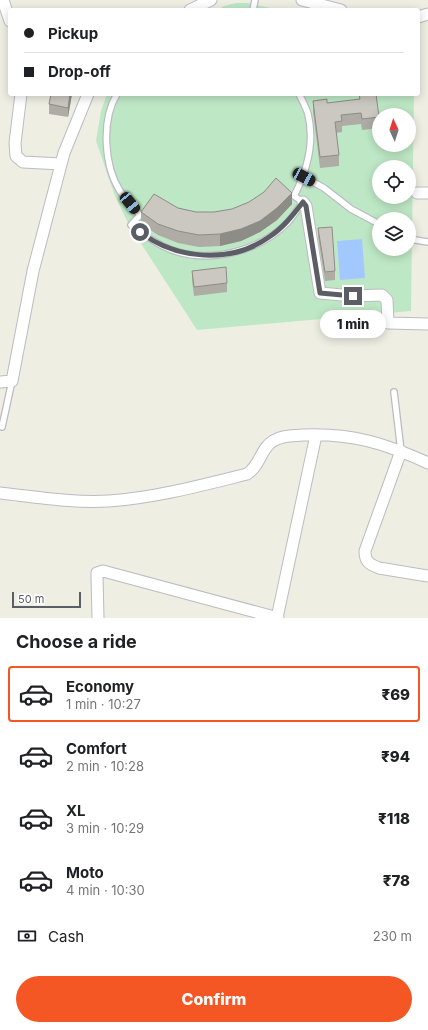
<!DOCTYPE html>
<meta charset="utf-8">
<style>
body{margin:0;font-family:Inter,sans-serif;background:#f2f2f2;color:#202124;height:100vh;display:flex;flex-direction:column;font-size:15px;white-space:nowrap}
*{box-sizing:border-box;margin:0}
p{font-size:13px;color:#757577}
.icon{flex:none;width:22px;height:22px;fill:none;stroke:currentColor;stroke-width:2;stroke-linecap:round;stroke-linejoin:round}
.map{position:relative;height:618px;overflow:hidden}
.panel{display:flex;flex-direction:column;background:#fff;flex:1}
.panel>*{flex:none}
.hud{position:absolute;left:8px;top:8px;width:412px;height:88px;border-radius:4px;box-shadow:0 2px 10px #0003;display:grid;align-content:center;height:88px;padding:0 16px;background:#fff}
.needle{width:26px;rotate:356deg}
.controls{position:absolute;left:372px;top:108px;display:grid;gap:8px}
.controls a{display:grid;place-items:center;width:44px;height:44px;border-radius:50%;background:#fff;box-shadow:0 2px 10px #0003;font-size:20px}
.scale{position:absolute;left:12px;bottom:10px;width:69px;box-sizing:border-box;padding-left:4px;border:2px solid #5b5e65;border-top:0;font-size:11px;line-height:14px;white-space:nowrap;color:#5b5e65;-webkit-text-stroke:3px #fff;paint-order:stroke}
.end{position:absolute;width:18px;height:18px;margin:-9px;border:5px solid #5b5e65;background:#fff;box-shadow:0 0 0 2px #fff}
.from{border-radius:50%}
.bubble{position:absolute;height:28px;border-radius:14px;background:#fff;box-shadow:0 2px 10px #0003;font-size:13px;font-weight:800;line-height:28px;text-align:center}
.car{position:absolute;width:12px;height:24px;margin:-12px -6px;border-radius:5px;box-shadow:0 0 3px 1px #0007;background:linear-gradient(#222 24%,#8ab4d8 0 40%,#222 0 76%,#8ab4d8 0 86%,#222 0)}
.hud b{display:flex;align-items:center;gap:14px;height:38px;font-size:15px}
.hud b+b{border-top:1px solid #e0e0e0}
.hud i{width:10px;height:10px;background:#202124}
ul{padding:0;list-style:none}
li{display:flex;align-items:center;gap:12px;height:56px;margin:0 8px 6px;padding:0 8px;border:2px solid transparent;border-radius:4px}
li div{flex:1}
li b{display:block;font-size:15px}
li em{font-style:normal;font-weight:800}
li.on{border-color:#f45624}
li>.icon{width:36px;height:36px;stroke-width:1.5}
h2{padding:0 16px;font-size:18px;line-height:48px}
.pay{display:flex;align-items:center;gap:10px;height:44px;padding:0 16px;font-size:15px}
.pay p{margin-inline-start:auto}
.button{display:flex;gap:8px;margin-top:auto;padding:8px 16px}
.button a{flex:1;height:46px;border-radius:24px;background:#f45624;color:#fff;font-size:16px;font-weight:800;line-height:46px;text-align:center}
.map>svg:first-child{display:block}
</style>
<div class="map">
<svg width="428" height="618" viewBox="0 0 428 618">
<rect width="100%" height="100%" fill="#efeee3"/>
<path fill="#bee8c5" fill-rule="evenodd" d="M236,3h11l33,7h-62l6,-4z
M107,94h307l-3,217 -214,19 -68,-105 -14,-29 -19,-55 5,-30zM379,115h30v30h-30zM379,167h30v30h-30zM379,219h30v30h-30z"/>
<path fill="#a3c8ff" d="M362,239l3,39 -25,2 -3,-39z"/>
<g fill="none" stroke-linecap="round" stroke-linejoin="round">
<defs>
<path id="lane" d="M253,10l2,-10
M117,94c-16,26 -13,72 3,97 6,9 13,16 20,24l-9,10c13,10 25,19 41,25 39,14 88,1 116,-28 5,-6 10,-13 15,-20l-9,-6c13,-25 21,-53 14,-82 -2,-7 -6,-14 -9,-20
M304,177l20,11 27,21 28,15
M409,239l19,3
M394,392l7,59
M2,427l10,-46"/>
<path id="street" d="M3,0l7,21
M302,0l39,10
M190,10l21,-10
M418,17l10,-3
M21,94l-6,49 1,13 7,6 38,2
M417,193h11
M303,202l3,4 14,87 33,3 29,-1 5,5 1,23 40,1
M0,382l12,-1 21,-110 31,-118 24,-59
M401,451l-36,100c0,11 4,13 14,17l49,8
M0,493c36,4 73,10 109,8 45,-3 94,-16 138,-27 13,-8 14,-26 26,-33 9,-6 21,-5 30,-6 49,-2 81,8 125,28
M98,618l-1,-42v-3l6,-2 175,47
M277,618l39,-183"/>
</defs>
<use href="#lane" stroke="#bbbcc3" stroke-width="8"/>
<use href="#street" stroke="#bbbcc3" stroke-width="13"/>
<use href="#lane" stroke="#fff" stroke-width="5.5"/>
<use href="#street" stroke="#fff" stroke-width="11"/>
</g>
<path fill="#aeaca5" d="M51,94h21l-4,23 -19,-3v-10z
M359,94l20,21v13l-17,2 -1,-6 -19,2v6l-6,1 3,22v11l-19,2 -7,-56v-11l14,2 32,-3z
M292,204l-15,16 -17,12 -19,9 -21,5 -21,1 -21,-4 -20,-8 -17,-11v-12l37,-4 18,4h18z
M318,228l17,43v9l-10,1 -7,-44z
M192,271l35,12v9l-33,4 -2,-16z"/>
<path fill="#8d8c86" d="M70,94h2l-4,23v-9z
M292,193v11l-15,16 -17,12 -19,9 -21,5v-12z"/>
<path fill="#cac8c0" stroke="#8d8c86" d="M51,94h19l-2,14 -19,-4z
M359,94h17l3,23 -17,2 -1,-6 -20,2 1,6 -7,1 4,33 -19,2 -7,-56 14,-2v4l33,-4z
M276,178l16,15 -15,15 -17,13 -19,8 -21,5 -21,1 -21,-4 -20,-7 -17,-12 13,-18 24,14 18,4h18l18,-3 17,-7 15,-10z
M332,227l3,44 -10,1 -7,-44z
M226,267l1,16 -33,4 -2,-16z"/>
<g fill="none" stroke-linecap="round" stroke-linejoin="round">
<path stroke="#5b5e65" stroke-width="5" d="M140,232c37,28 91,32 129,5 14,-9 24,-22 34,-35l3,4 14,87 33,3"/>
</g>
</svg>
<div class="controls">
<a><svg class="needle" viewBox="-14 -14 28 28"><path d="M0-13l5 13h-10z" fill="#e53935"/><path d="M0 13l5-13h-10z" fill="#757577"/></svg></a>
<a><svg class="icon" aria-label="locate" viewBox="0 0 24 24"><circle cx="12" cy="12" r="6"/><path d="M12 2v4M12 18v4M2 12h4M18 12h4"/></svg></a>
<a><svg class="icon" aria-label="layers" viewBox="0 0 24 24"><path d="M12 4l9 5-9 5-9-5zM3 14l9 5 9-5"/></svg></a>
</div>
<div class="scale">50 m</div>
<i class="end from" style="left:140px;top:232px"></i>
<i class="end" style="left:353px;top:296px"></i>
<div class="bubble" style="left:320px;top:310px;width:66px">1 min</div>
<i class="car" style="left:304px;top:177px;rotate:118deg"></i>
<i class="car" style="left:130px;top:203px;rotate:141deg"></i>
<div class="hud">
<b><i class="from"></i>Pickup</b>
<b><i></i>Drop-off</b>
</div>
</div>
<section class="panel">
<h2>Choose a ride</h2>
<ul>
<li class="on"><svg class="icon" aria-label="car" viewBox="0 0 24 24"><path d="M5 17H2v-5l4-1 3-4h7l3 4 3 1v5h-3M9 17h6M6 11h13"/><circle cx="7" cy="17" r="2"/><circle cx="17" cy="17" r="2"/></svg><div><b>Economy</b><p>1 min · 10:27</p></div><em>₹69</em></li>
<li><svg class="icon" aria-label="car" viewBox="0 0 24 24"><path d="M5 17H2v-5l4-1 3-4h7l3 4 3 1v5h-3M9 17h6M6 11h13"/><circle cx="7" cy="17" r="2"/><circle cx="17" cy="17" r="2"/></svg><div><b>Comfort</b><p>2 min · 10:28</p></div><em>₹94</em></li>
<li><svg class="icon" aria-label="car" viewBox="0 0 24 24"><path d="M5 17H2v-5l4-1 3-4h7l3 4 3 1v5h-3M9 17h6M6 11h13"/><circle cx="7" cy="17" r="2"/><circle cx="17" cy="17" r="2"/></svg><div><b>XL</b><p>3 min · 10:29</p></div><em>₹118</em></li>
<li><svg class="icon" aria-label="car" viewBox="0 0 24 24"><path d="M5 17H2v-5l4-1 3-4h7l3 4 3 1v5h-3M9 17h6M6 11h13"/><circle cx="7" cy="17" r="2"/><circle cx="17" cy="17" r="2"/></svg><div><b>Moto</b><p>4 min · 10:30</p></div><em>₹78</em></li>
</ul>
<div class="pay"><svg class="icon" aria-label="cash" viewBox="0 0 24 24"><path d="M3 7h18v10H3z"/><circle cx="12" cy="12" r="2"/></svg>Cash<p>230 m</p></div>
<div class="button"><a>Confirm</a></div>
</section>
